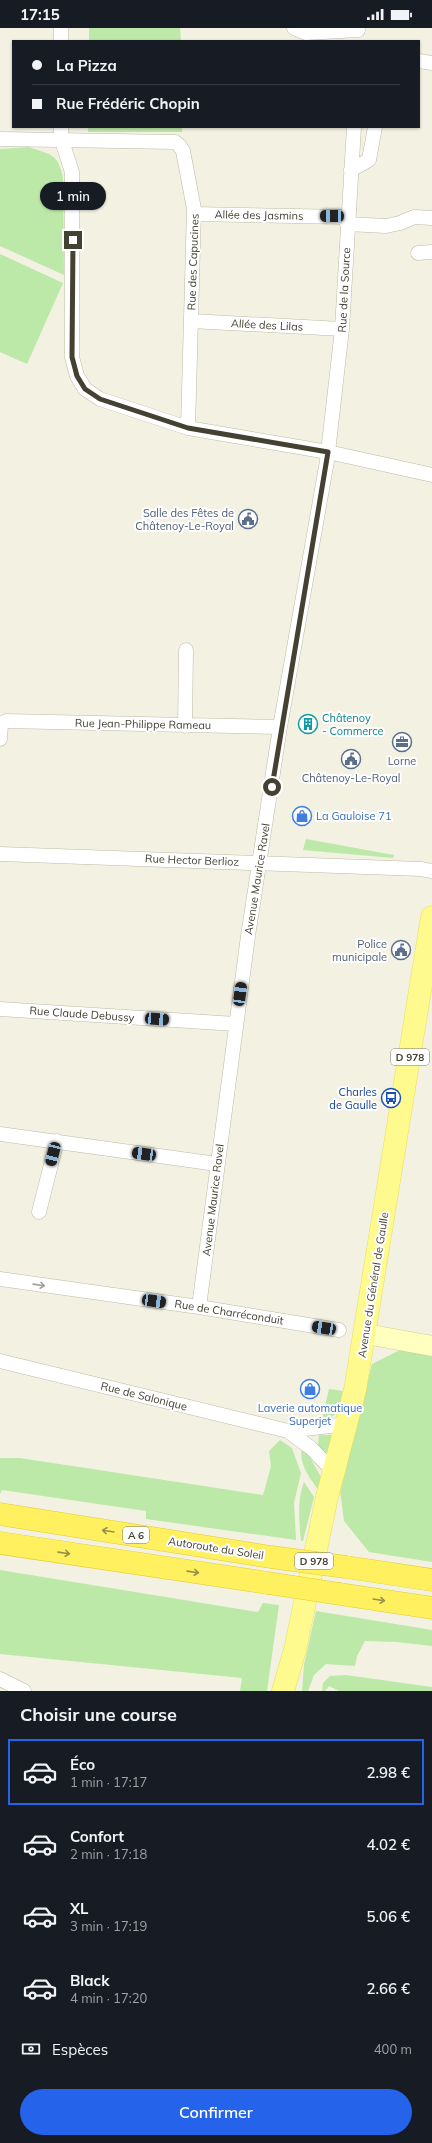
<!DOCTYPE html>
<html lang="fr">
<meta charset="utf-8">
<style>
body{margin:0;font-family:Mulish,sans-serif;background:#242831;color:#f1f3f6;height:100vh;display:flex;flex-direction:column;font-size:15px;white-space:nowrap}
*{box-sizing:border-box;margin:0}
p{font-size:13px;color:#9ea1a6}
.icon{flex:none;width:22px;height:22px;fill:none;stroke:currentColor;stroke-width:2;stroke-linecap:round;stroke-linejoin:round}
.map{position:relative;height:1663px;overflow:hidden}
.details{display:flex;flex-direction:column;background:#171b24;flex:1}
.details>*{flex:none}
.hud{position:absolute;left:12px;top:12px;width:408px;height:88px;border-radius:0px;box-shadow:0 1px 3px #0004;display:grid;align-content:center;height:88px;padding:0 20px;background:#171b24}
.end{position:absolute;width:18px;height:18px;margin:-9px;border:5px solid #444133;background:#fff;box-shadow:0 0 0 2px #fff}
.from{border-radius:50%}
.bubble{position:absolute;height:28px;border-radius:14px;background:#171b24;box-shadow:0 1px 3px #0004;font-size:13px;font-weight:600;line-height:28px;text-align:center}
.car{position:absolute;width:12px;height:24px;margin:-12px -6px;border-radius:5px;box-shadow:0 0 3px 1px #0007;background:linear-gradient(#222 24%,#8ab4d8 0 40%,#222 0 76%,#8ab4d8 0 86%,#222 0)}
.hud b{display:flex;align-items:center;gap:14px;height:38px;font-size:15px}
.hud b+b{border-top:1px solid #363941}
.hud i{width:10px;height:10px;background:#f1f3f6}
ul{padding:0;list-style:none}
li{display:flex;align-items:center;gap:12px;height:66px;margin:0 8px 6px;padding:0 12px;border:2px solid transparent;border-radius:0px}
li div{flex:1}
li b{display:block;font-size:15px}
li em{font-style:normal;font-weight:600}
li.selected{border-color:#2563eb}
li>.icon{width:36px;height:36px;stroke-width:1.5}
h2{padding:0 20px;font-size:18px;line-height:48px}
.pay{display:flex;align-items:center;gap:10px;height:44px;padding:0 20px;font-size:15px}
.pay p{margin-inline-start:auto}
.cta{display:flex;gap:8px;margin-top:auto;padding:8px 20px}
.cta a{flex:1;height:46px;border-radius:24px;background:#2563eb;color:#fff;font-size:16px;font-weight:600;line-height:46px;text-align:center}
.status{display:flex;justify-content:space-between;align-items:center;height:28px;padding:0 20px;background:#171b24;direction:ltr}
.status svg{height:11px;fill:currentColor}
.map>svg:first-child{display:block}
</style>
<div class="status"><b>17:15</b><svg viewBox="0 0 49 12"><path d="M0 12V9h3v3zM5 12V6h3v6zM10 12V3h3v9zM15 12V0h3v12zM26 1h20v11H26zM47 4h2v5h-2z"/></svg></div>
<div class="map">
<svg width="432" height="1663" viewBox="0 0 432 1663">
<rect width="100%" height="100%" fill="#f2f1e2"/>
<path fill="#bce9a8" d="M89,0h91l1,13h-92z
M88,99h94v5h-94z
M29,119c22,8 29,6 34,31l1,97 -64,-29v-97z
M0,226l63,29 -36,81 -27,-12z
M306,811l88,16 -1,3 -90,-8z
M402,1321l30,6v207l-63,-10 -25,-31 -4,-31 32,-126z
M329,1361l14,2 -4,20 -11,9 -6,-1z
M319,1407h16l-6,21 -11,-11z
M280,1412l12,8 9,25 -7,30 2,37 -150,-21v-8l-144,-21 -2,4v-36h20l243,37 8,-29 -2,-15z
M302,1421l5,3 16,29 -4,9c-8,-9 -21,-28 -17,-41z
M304,1454l10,15 -11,44h-2c-2,-20 -4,-41 3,-59z
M0,1542l258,42 5,-9 16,2 -12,86h-27l2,-13 -242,-24z
M316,1583l116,19v16l-36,-4 -31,-1 -8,15 -2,10 -29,-2 -12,11 -6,16h-6l2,-26z
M346,1647l86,12v4h-93l-10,-5 -4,5h-3l1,-8 7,-7z"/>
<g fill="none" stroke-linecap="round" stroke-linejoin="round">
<defs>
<path id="street" d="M294,0l12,5 52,-3
M61,13v-13
M419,33l13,2
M61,99v11l11,34v185l5,19 8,13 15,10 88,29 140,24 104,23
M0,111l175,3 4,3 4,6 11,58 -6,219
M351,142l18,-10 6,-33
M194,186l153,3
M347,196l39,2 14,-3 14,-6 18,1
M418,225l14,-1
M191,293l151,8
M185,698l1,-76
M0,711l1,-14 5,-4 274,6
M0,826l421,15 11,2
M0,981l236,15
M0,1106l217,30
M39,1184l18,-71
M0,1251l199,28 140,23
M199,1279l49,-371 32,-209 47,-266 15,-132 12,-202
M0,1333l288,70 58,-7
M288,1403l23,17 23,24
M0,1651l24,12"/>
<path id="secondary" d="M366,1306l66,12"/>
<path id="primary" d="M283,1663l12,-41 32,-153 28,-107 77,-473"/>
<path id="highway" d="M0,1486l271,43
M0,1515l268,40
M346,1539l86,13
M340,1566l92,14"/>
</defs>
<use href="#street" stroke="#bdbba5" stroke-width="15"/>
<use href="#secondary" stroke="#d4d28f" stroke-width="21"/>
<use href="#primary" stroke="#e8df5a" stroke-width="23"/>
<use href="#highway" stroke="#e3cc2b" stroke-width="23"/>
<use href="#street" stroke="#fff" stroke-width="14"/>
<use href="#secondary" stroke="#ffffbf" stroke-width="20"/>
<use href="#primary" stroke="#fffa8e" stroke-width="22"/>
<use href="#highway" stroke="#fff060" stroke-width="22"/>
<defs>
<path id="highway-bridge" d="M271,1529l75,10
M268,1555l72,11"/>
</defs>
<use href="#highway-bridge" stroke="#e3cc2b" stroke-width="23" stroke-linecap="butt"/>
<use href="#highway-bridge" stroke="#fff060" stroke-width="22"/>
</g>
<defs><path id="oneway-shaft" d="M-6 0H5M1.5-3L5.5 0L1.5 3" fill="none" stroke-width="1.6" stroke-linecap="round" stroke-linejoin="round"/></defs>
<use stroke="#a2a099" href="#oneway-shaft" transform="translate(39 1257) rotate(8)"/>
<g stroke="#989047">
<use href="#oneway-shaft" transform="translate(108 1503) rotate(-171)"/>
<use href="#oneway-shaft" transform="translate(64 1525) rotate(8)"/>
<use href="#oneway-shaft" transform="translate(193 1544) rotate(8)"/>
<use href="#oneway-shaft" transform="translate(379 1572) rotate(9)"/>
</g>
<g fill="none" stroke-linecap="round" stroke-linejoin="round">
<path stroke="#444133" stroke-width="5" d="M73,212l-1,117 5,19 8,13 15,10 88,29 140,24 -56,335"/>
</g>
<defs>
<symbol id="civic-ring" viewBox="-11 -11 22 22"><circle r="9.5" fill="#fff" stroke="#5c6f8a" stroke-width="1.5"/><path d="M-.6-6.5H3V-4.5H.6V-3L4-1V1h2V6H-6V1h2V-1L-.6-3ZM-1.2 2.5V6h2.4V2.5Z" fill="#5c6f8a"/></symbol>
<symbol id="building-ring" viewBox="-11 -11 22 22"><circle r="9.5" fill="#fff" stroke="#0f9aa8" stroke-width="1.5"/><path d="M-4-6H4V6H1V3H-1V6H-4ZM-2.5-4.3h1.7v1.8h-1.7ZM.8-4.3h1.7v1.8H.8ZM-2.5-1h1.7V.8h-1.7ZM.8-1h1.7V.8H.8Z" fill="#0f9aa8"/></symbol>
<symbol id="office-ring" viewBox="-11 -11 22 22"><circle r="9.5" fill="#fff" stroke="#5c6f8a" stroke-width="1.5"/><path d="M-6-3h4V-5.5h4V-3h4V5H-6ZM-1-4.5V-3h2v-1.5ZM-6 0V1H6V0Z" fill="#5c6f8a"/></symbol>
<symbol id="shop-ring" viewBox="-11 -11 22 22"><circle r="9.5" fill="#fff" stroke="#3f7fe0" stroke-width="1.5"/><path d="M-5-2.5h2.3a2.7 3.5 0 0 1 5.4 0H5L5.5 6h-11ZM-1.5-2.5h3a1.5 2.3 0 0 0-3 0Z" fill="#3f7fe0"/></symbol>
<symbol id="bus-ring" viewBox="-11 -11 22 22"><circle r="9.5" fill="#fff" stroke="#1a4fb4" stroke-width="1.5"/><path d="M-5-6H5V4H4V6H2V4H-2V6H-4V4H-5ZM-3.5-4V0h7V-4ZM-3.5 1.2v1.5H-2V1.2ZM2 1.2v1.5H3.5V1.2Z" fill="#1a4fb4"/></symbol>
</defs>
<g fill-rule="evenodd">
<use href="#civic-ring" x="237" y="480" width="22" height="22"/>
<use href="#building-ring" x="297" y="685" width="22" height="22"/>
<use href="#office-ring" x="391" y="703" width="22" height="22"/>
<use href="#civic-ring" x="340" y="720" width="22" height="22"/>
<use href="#shop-ring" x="291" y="777" width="22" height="22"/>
<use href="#civic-ring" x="390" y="911" width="22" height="22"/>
<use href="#bus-ring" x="380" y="1059" width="22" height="22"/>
<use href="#shop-ring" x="299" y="1350" width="22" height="22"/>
</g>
<g text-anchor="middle" stroke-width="4" stroke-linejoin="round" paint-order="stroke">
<g fill="#fff" stroke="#7c7a70" stroke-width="1">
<rect x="391" y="1021" width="38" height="16" rx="3"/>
<rect x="123" y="1499" width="26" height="16" rx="3"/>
<rect x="295" y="1525" width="38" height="16" rx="3"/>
</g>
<g font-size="10" font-weight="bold" fill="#444133">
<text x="410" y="1033">D 978</text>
<text x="136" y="1511">A 6</text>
<text x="314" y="1537">D 978</text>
</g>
<g font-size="11" fill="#444133" stroke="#fff">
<text transform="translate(259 187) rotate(1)" y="4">Allée des Jasmins</text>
<text transform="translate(193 234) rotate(-88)" y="4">Rue des Capucines</text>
<text transform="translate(344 262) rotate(-87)" y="4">Rue de la Source</text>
<text transform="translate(267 297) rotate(3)" y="4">Allée des Lilas</text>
<text transform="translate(143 696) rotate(1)" y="4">Rue Jean-Philippe Rameau</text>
<text transform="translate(192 832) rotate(2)" y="4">Rue Hector Berlioz</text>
<text transform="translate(257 851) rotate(-81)" y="4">Avenue Maurice Ravel</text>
<text transform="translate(82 986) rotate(4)" y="4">Rue Claude Debussy</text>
<text transform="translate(213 1172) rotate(-83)" y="4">Avenue Maurice Ravel</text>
<text transform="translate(373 1257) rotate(-81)" y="4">Avenue du Général de Gaulle</text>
<text transform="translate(229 1284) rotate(9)" y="4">Rue de Charréconduit</text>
<text transform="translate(144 1368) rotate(14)" y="4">Rue de Salonique</text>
<text transform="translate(216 1520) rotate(9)" y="4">Autoroute du Soleil</text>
</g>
<g font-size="11" fill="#4e5e75" stroke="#fff" text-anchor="end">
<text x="234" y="489">Salle des Fêtes de<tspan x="234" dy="13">Châtenoy-Le-Royal</tspan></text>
<text x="402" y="737" text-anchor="middle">Lorne</text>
<text x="351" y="754" text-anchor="middle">Châtenoy-Le-Royal</text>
<text x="387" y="920">Police<tspan x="387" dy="13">municipale</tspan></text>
</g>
<g font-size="11" fill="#0d838f" stroke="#fff" text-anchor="start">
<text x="322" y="694">Châtenoy<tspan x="322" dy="13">- Commerce</tspan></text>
</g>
<g font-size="11" fill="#366cbe" stroke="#fff" text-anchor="start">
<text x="316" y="792">La Gauloise 71</text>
<text x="310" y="1384" text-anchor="middle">Laverie automatique<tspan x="310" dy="13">Superjet</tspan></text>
</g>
<g font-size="11" fill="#164399" stroke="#fff" text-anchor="end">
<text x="377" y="1068">Charles<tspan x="377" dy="13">de Gaulle</tspan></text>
</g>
</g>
</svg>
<i class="end from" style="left:272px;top:759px"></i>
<i class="end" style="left:73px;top:212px"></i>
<div class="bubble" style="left:40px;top:154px;width:66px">1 min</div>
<i class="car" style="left:332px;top:188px;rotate:271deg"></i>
<i class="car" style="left:240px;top:966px;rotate:8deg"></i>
<i class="car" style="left:157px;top:991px;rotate:94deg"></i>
<i class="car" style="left:53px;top:1126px;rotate:194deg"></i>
<i class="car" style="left:144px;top:1126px;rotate:278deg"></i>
<i class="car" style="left:154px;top:1273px;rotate:98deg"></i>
<i class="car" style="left:324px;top:1300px;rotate:279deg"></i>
<div class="hud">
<b><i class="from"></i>La Pizza</b>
<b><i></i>Rue Frédéric Chopin</b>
</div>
</div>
<section class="details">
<h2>Choisir une course</h2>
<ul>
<li class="selected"><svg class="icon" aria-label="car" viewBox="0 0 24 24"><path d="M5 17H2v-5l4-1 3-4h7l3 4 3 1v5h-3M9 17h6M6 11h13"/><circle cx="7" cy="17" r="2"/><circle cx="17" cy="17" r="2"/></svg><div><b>Éco</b><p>1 min · 17:17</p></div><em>2.98 €</em></li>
<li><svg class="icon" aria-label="car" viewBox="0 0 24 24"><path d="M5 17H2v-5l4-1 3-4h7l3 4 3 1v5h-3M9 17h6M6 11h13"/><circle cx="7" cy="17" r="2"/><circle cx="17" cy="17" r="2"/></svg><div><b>Confort</b><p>2 min · 17:18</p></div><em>4.02 €</em></li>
<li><svg class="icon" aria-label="car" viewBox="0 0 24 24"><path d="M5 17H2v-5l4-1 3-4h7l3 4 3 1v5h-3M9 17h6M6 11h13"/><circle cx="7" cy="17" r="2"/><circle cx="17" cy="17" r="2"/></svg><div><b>XL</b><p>3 min · 17:19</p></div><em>5.06 €</em></li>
<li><svg class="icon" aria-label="car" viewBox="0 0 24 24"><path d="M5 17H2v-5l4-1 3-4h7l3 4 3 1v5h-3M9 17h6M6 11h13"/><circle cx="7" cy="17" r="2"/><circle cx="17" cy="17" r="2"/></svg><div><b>Black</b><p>4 min · 17:20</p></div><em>2.66 €</em></li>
</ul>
<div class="pay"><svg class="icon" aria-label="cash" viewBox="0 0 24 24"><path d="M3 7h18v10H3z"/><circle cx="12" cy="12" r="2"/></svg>Espèces<p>400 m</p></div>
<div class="cta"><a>Confirmer</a></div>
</section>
